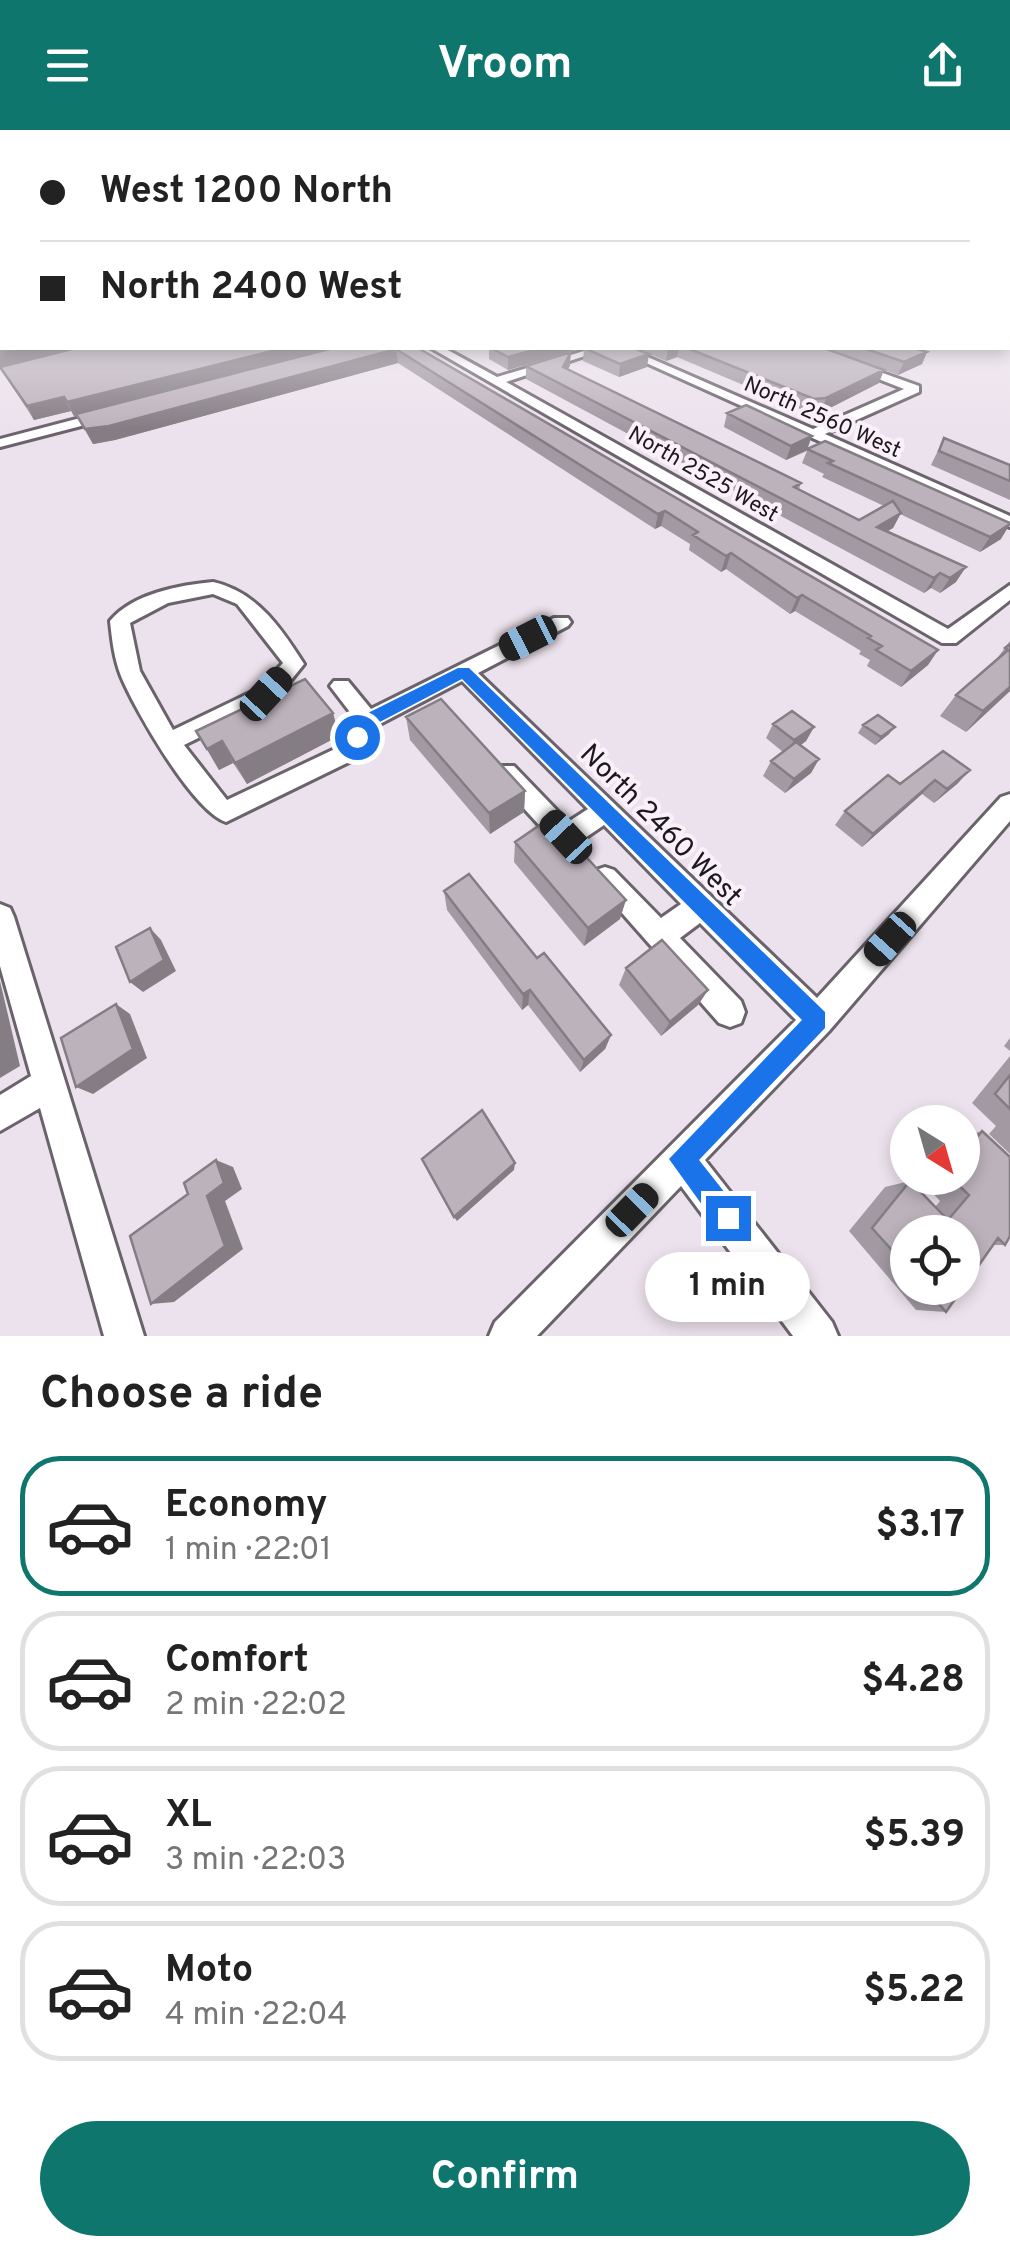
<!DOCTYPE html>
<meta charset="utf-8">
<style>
body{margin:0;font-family:Overpass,sans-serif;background:#f2f2f2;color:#222;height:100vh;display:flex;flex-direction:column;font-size:38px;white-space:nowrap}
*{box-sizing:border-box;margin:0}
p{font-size:32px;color:#767676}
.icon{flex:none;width:55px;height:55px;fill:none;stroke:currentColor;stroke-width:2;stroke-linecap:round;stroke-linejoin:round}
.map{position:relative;height:1206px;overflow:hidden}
.details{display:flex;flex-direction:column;background:#fff;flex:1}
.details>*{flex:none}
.guide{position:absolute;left:0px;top:0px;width:1010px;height:220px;box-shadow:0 5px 15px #0003;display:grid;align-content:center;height:220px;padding:0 40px;background:#fff}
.needle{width:65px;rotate:143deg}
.fabs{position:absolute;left:890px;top:975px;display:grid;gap:20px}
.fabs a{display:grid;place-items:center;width:90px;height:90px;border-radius:50%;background:#fff;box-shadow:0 5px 15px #0003;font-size:50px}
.end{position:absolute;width:45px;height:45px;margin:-22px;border:12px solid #1a73e8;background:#fff;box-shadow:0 0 0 5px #fff}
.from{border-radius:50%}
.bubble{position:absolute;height:70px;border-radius:35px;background:#fff;box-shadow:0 5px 15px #0003;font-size:32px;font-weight:700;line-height:70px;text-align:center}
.car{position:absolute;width:30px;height:60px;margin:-30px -15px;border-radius:12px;box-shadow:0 0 8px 2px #0007;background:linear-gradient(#222 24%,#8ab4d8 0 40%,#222 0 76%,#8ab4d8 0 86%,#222 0)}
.guide b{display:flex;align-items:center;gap:35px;height:95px;font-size:38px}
.guide b+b{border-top:2px solid #e0e0e0}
.guide i{width:25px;height:25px;background:#222}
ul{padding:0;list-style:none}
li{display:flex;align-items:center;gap:30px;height:140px;margin:0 20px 15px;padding:0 20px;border:5px solid #e0e0e0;border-radius:40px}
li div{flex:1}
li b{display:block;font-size:38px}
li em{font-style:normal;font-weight:700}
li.active{border-color:#0f766e}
li>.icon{width:90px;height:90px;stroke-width:1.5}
h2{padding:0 40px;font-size:45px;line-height:120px}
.button{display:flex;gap:20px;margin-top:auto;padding:20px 40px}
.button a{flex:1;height:115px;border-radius:60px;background:#0f766e;color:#fff;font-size:40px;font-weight:700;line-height:115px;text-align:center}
header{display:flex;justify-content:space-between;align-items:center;height:130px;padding:0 40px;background:#0f766e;color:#fff;font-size:45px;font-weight:700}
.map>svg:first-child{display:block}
</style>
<header><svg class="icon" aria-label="menu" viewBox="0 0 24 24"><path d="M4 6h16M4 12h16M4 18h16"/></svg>Vroom<svg class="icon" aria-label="share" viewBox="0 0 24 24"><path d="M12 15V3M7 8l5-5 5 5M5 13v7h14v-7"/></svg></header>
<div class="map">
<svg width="1010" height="1206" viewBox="0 0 1010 1206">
<rect width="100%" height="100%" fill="#ece2ed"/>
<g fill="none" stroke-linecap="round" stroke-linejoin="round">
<defs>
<path id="minor" d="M431,218h13l53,29 97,-29h15l-103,34 442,247 62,-44v15l-54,43h-14z
M613,218h14l186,81 91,-40 -105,-41h14l106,38v6l-94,42 185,82v11z
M107,281l7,4 -2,3 -112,29v-8z
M213,452c44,10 68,46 91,82l-30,37 -90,44 43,55 110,-52 19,-28 -26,-34 4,-5h14l23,28 183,-91h14l3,4 -3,4 -90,47 339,325 184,-201 9,-3v27l-181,210 -124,129 127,162 6,14h-45l-112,-150 -144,150h-48l6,-14 301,-302 -96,-97 -20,15 61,63 4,11 -4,11 -11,4 -11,-4 -127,-144 4,-9 9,-3 9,3 47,48 20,-14 -77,-79 -22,15 -3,9 -9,3 -9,-3 -63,-69 -4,-7 4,-7h16l54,56 20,-13 -126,-128 -86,45 -23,34 -127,62c-33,-11 -91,-112 -105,-146 -7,-18 -9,-36 -11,-55 22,-27 70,-36 103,-39zM213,464l24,10 46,59 -25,26 -85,41 -33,-59 -10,-48 38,-20z
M0,774l10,4 4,9 130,419h-40l-64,-228 -40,23v-36l31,-19 -31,-110z"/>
</defs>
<use href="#minor" stroke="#6b636c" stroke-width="6"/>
<use href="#minor" fill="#fff" fill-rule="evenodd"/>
</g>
<path fill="#a299a2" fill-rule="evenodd" d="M1008,130h2v60l-2,-1z
M2,218h416l520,302 -10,15 -27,22 -34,-21 3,-6 -11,-6 2,-3 -66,-40 -5,3 -64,-45 -5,3 -32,-22 1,-6 -29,-18 -6,3 -257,-166 -283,77 -22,4 -17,-29 -2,1 -3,-5 -37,9 -34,-53z
M489,218h94l-75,22 -19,-11z
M584,218l63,19 -28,10 -36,-16z
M635,218h280l12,4 -5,12 -24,11 -47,-17 28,25 -57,29 -12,1 -133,-56 -11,4z
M570,235l-2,4 233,114 -2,6 60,31 25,-14 -62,-29 2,-3 -22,-11 5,-12 -21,9 -62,-33 3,-14 81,35 193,91 -21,13 -80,-38 -7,14 -6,3 69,51 -16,11 -9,-5 -7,5 -398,-214v-13z
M944,308l66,27v35l-79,-35z
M1010,511v50l-44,41 -26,-16 16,-21 37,-31z
M333,583l6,23 -92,48 -14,-21 -14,7 -23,-39z
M406,587l119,74 -1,21 -34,22 -80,-94z
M773,594l41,3 -8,14 -5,4 18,14 -8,14 -26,20 -22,-17 8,-15 12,-9 -17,-14z
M863,595l26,9 -14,11 -17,-12z
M970,640l-13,14 -23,19 -12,-9 -60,53 -27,-22 10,-14 55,-27z
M515,712l105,77 -36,27 -70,-84z
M444,761l93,67 74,77 -6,14 -25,23 -52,-67 -6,5 -75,-100z
M626,838l82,22 -10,15 -37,31 -42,-51z
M1010,908v13l-6,-5z
M1010,926v98l-21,-20 7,-8 -24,-23z
M982,1001l23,114h-12l-47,67 -30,-2 -67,-79 36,-44 25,-6 25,26 5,-6 -19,-20 3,-3h38v-41zM908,1102l54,56h-54z"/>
<path fill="#847d84" d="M16,218h68l-84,18v-15z
M284,218h54l-264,68 -7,-14z
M541,218h42l-75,22v-13z
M668,218h11l-2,9 -11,4z
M396,219l2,14 -283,77 -22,4 -8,-15z
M571,222l-1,13 -7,15v-13z
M927,222l-5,12 -24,11 6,-13z
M649,224l-2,13 -28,10 1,-13z
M884,240l-5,13 -57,29 4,-14z
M64,267l7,14 -37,9 -7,-14z
M812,306l-5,14 -21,10 5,-14z
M665,381l-4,15 -6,3 3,-15z
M901,383l-8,15 -23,14 7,-15z
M1010,394l-9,15 -21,13 10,-15z
M731,423l-5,16 -5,3 5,-16z
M966,437l-10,15 -16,11 10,-15z
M940,443l-9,15 -7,5 10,-15z
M802,465l-7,16 -5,3 7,-16z
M938,520l-10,15 -27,22 10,-16z
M1010,557v4l-44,41 17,-21z
M333,583l6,23 -92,48 -12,-21z
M814,597l-8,14 -19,14 7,-15z
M895,597l-6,7 -14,11 6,-8z
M222,611l11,22 -14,7 -12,-21z
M819,629l-8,14 -26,20 9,-14z
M970,640l-13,14 -23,19 13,-14z
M935,650l-13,14 -60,53 11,-13z
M525,661l-1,21 -34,22 -1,-21z
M626,770l-6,19 -36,27 4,-18z
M150,798l11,12 15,31 -33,21 -13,-10z
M0,851l20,85 -20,12z
M530,860l-2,15 -6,5 1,-16z
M708,860l-10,15 -37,31 9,-14z
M116,874l14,10 17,44 -54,36 -17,-7z
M611,905l-6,14 -25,23 4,-12z
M216,1030l17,7 9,22 -17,12 18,48 -69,53 -23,2 56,-108z
M515,1033l-1,7 -57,51 -3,-4z"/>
<path fill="#bcb2bc" stroke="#847d84" stroke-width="2.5" d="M0,130h2v88h14l-16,3z
M1008,130h2v46h-2z
M76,218h208l-217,54 -3,-5 -37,9 -27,-39z
M333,218h85l520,302 -27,21 -35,-21 6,-4 -14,-8 3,-2 -69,-41 -5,3 -66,-45 -5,3 -33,-21 5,-3 -33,-21 -7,3 -262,-165 -287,77 -24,3 -9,-15z
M491,218h50l-33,9z
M584,218h49l16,6 -29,10z
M687,218h137l60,22 -58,28 -12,1z
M863,218h52l12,4 -23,10z
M571,222l-8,15 238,116 -7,4 65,33 34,-19 8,12 -24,14 89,40 -16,11 -10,-5 -6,5 -408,-212z
M746,275l66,31 -21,10 -64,-33z
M944,308l66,27v16l-71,-30z
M825,311l185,82v1l-20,13 -162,-74 5,-2 -26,-12z
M1010,514v43l-27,24 -27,-16 52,-45 -3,-2z
M305,549l28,34 -98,50 -13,-22 -15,8 -11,-18z
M441,569l84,92 -36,22 -83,-96z
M792,581l22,16 -20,13 -21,-16z
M878,585l17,12 -14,10 -18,-12z
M796,612l23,17 -25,20 -23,-18z
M943,621l27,19 -23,19 -12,-9 -62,54 -28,-23 43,-36 12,9z
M550,688l76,82 -38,28 -73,-86z
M469,744l68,84 7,-5 67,82 -27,25 -54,-70 -7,4 -79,-103z
M150,798l14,32 -34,22 -14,-35z
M662,810l46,50 -38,32 -44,-54z
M116,874l17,45 -57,38 -15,-49z
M1010,945v34l-15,-15z
M482,980l33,53 -61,54 -32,-58z
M982,1001l28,26v79l-5,9 -7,-7 -52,74 -21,-24h37v-56h-54v36l-36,-40 38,-47 38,39 21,-25 -18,-17h11v-22z
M216,1030l8,23 -17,13 18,50 -74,58 -21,-68 58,-42 -4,-11z"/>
<linearGradient id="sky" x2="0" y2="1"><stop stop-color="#72b4d0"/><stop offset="0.43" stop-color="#f6f2f7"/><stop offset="1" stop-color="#f6f2f7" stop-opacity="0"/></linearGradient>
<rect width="1010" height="299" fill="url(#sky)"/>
<path fill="#1a73e8" d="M458,538h11l356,344v16l-126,132 38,48 4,10 -4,9 -9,4 -10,-4 -49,-68 133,-139 -340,-341 -88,46 -11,16h-12l-2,-4 13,-21z"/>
<g text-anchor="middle" stroke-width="8" stroke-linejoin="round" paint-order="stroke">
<g font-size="22" fill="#1c191c" stroke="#f9f0fa">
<text transform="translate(823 286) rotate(24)" y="8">North 2560 West</text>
<text transform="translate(704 343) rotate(30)" y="8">North 2525 West</text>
</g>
<g font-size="28" fill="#1c191c" stroke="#f9f0fa">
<text transform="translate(662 694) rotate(45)" y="10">North 2460 West</text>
</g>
</g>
</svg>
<div class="fabs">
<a><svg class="needle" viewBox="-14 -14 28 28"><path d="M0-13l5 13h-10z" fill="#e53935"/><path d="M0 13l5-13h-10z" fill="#767676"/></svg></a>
<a><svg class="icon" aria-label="locate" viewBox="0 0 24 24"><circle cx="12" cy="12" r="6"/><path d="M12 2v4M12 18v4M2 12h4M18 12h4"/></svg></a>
</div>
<i class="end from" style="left:357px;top:607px"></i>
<i class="end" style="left:728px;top:1088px"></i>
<div class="bubble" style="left:645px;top:1122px;width:165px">1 min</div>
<i class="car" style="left:528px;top:508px;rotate:243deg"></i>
<i class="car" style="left:266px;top:564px;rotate:43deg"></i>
<i class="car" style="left:566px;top:707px;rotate:317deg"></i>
<i class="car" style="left:890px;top:809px;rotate:222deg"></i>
<i class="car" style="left:632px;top:1080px;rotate:44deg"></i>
<div class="guide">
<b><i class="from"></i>West 1200 North</b>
<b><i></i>North 2400 West</b>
</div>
</div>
<section class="details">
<h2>Choose a ride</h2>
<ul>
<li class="active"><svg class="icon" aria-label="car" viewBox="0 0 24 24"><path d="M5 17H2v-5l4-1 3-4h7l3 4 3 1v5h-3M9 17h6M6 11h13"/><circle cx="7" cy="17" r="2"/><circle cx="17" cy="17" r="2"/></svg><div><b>Economy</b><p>1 min · 22:01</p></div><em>$3.17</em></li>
<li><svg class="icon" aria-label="car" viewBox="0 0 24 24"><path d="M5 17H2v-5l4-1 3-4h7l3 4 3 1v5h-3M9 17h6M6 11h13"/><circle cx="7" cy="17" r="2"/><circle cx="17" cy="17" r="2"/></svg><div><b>Comfort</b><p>2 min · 22:02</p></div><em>$4.28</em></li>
<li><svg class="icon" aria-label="car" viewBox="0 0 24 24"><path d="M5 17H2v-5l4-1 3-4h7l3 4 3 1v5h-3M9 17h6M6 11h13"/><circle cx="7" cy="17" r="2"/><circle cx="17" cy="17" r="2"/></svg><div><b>XL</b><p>3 min · 22:03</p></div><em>$5.39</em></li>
<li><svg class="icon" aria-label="car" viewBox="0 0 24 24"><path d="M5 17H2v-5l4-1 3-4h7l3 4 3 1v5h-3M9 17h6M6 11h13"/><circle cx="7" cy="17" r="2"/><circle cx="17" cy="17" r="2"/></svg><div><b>Moto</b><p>4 min · 22:04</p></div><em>$5.22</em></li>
</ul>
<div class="button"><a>Confirm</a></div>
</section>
